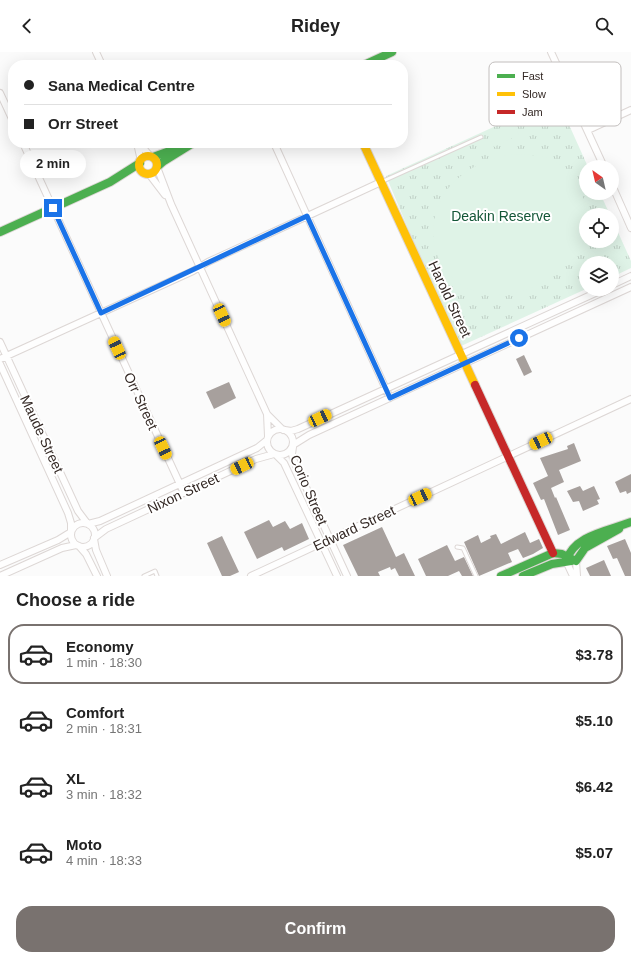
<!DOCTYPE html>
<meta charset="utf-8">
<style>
body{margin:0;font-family:Arial,sans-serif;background:#f6f6f6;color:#222;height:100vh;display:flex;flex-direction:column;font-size:15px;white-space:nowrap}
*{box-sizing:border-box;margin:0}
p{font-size:13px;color:#767676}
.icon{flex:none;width:22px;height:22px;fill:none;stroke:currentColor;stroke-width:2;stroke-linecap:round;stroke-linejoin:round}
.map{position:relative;height:524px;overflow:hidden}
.sheet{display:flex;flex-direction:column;background:#fff;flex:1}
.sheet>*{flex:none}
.guide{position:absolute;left:8px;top:8px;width:400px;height:88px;border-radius:16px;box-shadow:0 4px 16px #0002;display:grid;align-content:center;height:88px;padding:0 16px;background:#fff}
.needle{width:26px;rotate:326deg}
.tools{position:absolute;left:579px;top:108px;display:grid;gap:8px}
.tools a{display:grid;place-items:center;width:40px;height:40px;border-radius:50%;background:#fff;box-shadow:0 4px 16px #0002;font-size:20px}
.end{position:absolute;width:18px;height:18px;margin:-9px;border:5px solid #1a73e8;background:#fff;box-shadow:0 0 0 2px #fff}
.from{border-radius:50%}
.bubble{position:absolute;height:28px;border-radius:14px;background:#fff;box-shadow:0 4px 16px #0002;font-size:13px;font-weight:600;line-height:28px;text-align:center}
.car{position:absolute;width:12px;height:24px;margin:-12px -6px;border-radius:5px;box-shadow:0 0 3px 1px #0007;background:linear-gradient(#f5c518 24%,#345 0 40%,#f5c518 0 76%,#345 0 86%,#f5c518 0)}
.guide b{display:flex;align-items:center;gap:14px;height:38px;font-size:15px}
.guide b+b{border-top:1px solid #e0e0e0}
.guide i{width:10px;height:10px;background:#222}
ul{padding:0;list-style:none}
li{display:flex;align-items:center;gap:12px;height:60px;margin:0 8px 6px;padding:0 8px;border:2px solid transparent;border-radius:16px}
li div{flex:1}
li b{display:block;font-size:15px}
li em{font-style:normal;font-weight:600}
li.selected{border-color:#79726f}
li>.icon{width:36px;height:36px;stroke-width:1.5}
h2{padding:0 16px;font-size:18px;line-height:48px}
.action{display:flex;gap:8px;margin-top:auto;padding:8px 16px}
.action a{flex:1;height:46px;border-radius:16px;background:#79726f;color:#fff;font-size:16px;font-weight:600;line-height:46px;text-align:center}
header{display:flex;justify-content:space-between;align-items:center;height:52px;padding:0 16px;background:#fff;font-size:18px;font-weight:600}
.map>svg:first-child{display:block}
</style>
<header><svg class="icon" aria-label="back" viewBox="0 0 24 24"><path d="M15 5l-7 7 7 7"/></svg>Ridey<svg class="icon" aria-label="search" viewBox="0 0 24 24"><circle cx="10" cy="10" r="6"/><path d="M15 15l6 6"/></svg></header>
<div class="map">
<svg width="631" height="524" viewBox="0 0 631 524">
<defs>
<pattern id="park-tufts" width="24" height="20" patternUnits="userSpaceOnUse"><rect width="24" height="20" fill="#dff3e7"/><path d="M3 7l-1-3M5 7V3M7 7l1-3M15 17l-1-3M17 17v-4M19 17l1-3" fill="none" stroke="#c0d0c6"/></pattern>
</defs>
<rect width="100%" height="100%" fill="#fbfbfb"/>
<path fill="url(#park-tufts)" d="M557,46l31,69h-2v26h14l10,22h-24v26h26v-22l19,42v7l-19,9v-14h-26v26l-125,57 -38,-82 -37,-88z"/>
<path fill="#dff3e7" d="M513,70l6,13 -25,12 -6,-13z
M512,102c13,1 29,0 40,6 20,10 33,34 36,55h-2c0,6 1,12 0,18 -3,18 -23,37 -38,46 -20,12 -33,16 -57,15 -57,-4 -75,-69 -40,-109 16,-18 39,-27 61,-31z"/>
<path fill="#a7a09d" d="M524,303l8,17 -8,4 -8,-17z
M229,330l7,16 -22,11 -8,-17z
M574,391l7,18 -22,9 5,12 -13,6 4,10 1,-1 14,33 -12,5 -14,-36 -3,1 -8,-17 15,-7 -8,-18 28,-9 -1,-3z
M631,422v18l-4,2 -1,-3 -6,2 -5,-11z
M580,434l3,5 11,-5 6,13 -3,1 2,4 -16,7 -4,-10 -6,1 -6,-11z
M269,468l4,7 12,-6 5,8 12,-6 7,16 -25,12 -2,-4 -25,12 -13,-27z
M382,475l14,30 8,-4 11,23h-16l-4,-8 -4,2 -1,-3 -12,5 2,4h-22l-15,-31z
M525,480l5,11 9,-4 4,9 -10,6 -10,4 -5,-9 -10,4 4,9 -33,14 -15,-34 14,-7 3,8 10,-5 -1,-2 6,-2 5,10z
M222,484l17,36 -9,4h-8l-15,-33z
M625,487l6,14v23h-6l-8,-18 -4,1 -6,-13z
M447,493l8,16 9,-4 9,19h-11l-3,-5 -11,5h-22l-8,-17z
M604,508l7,16h-21l-4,-8z"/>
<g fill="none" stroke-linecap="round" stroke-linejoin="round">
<defs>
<path id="lane" d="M381,130l100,-45
M457,495l6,1 13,28
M144,524l11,-5 2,5"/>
<path id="street" d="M96,0l6,13
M551,0l53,115
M0,41l13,28
M588,78l43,-20
M23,91l161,350
M137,91l4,18
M139,91l11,13
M274,91l116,255
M157,115l14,37 96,210 16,16
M149,122l16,21
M612,133l19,43
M612,233l19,-9
M0,290l78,169 9,12
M0,307l193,-88 15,-9 173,-80
M0,312l68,149 3,10v8
M267,362l1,22
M267 390a13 13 0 1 1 26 0a13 13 0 1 1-26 0Z
M285,378l6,1 7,-2 306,-140
M293,393l16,-10 322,-148
M293,395l-1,7 1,5 54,117
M276,403l8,8 53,113
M71 483a12 12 0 1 1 24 0a12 12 0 1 1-24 0Z
M88,472l12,-3 157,-73 10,-8
M94,486l12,-9 150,-70 18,-5
M94,487l2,11 11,26
M79,494l7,8 11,22
M566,509l7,15
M576,509l1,15
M0,513l58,-25 13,-8
M0,524l62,-28 14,-3
M251,524l380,-177"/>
<path id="fast" d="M364,13l28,-13
M153,105l22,-8
M157,115l7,-6 29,-18
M0,180l110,-50 30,-19
M566,509c8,-26 42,-30 65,-39
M576,509l9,-13 34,-19
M501,524l52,-23 9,1 14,7
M523,524l29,-12 19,-3"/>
<path id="slow" d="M363,91l112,242
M139 113a9 9 0 1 1 18 0a9 9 0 1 1-18 0Z"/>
<path id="jam" d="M475,333l78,168"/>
</defs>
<use href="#lane" stroke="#ddd7d5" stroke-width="5"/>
<use href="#street" stroke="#ddd7d5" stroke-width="8"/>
<use href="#fast" stroke="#ddd7d5" stroke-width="10"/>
<use href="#slow" stroke="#ddd7d5" stroke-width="10"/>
<use href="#jam" stroke="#ddd7d5" stroke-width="10"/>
<use href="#lane" stroke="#fefefe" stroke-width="3"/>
<use href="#street" stroke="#fefefe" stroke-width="6"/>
<use href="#fast" stroke="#4caf50" stroke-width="8"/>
<use href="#slow" stroke="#ffc107" stroke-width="8"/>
<use href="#jam" stroke="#c62828" stroke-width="8"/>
</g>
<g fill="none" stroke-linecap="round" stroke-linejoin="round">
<path stroke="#1a73e8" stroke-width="5" d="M53,156l48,105 206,-97 83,182 129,-60"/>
</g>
<g text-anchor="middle" stroke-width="4" stroke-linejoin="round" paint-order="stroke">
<g font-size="14" fill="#135637" stroke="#fff">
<text x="501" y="169">Deakin Reserve</text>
</g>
<g font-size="14" fill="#332824" stroke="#fff">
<text transform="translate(450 247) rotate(65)" y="5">Harold Street</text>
<text transform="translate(141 349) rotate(65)" y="5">Orr Street</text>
<text transform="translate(42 382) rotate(65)" y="5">Maude Street</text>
<text transform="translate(309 438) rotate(67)" y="5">Corio Street</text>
<text transform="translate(183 441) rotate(-25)" y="5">Nixon Street</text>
<text transform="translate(354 476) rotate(-25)" y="5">Edward Street</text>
</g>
</g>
<rect x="489" y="10" width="132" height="64" rx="6" fill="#fff" stroke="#c2bebd" stroke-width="1"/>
<rect x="497" y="22" width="18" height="4" fill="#4caf50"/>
<rect x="497" y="40" width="18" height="4" fill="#ffc107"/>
<rect x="497" y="58" width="18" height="4" fill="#c62828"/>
<g font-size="11" fill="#332824">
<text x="522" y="28">Fast</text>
<text x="522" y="46">Slow</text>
<text x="522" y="64">Jam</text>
</g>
</svg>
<div class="tools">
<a><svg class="needle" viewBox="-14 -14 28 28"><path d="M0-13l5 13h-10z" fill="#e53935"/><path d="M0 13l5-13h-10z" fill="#767676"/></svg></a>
<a><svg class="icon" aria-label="locate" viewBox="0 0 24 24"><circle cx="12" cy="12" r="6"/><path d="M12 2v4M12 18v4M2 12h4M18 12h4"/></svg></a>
<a><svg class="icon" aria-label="layers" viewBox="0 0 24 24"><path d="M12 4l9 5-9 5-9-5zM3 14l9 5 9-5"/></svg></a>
</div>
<i class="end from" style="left:519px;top:286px"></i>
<i class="end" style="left:53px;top:156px"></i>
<div class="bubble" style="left:20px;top:98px;width:66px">2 min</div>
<i class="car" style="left:222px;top:263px;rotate:155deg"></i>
<i class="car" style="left:117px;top:296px;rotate:335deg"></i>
<i class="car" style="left:320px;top:366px;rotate:65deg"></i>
<i class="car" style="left:541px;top:389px;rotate:245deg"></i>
<i class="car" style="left:163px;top:396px;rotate:155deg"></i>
<i class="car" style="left:242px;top:414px;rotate:245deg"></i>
<i class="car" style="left:420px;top:445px;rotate:65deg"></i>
<div class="guide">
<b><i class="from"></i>Sana Medical Centre</b>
<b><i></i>Orr Street</b>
</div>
</div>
<section class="sheet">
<h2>Choose a ride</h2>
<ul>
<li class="selected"><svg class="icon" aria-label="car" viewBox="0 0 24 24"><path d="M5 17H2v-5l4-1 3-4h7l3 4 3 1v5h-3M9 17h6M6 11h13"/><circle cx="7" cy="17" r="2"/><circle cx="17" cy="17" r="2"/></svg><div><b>Economy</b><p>1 min · 18:30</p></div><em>$3.78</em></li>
<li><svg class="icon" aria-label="car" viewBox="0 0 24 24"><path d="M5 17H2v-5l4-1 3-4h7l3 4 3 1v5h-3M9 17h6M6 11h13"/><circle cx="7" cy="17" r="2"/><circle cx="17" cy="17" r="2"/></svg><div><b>Comfort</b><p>2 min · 18:31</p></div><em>$5.10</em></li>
<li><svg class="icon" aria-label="car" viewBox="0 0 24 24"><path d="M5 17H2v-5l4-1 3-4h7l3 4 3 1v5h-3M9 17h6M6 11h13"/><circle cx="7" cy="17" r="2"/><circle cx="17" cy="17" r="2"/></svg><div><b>XL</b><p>3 min · 18:32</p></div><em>$6.42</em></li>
<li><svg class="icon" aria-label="car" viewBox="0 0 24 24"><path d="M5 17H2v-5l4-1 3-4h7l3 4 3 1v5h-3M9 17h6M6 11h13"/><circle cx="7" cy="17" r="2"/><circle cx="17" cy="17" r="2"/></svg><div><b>Moto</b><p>4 min · 18:33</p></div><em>$5.07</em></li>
</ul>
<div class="action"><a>Confirm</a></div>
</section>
